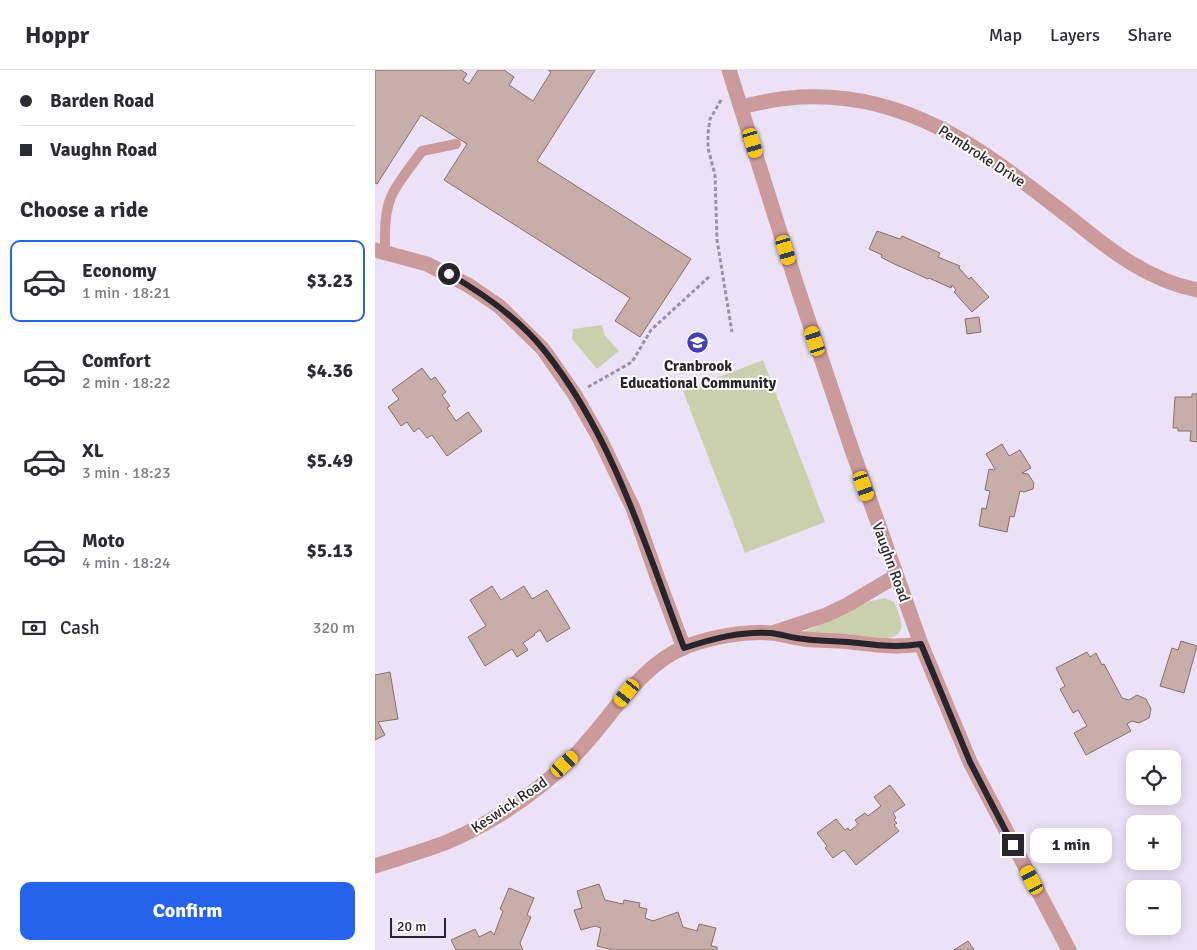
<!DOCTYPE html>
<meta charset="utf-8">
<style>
body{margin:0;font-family:Signika,sans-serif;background:#f2f2f3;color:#2b2b33;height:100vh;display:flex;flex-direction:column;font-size:19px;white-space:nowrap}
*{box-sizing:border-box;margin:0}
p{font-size:16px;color:#7c7c81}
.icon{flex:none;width:28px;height:28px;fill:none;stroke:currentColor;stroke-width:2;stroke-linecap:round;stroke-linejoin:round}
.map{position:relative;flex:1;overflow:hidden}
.details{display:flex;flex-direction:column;background:#fff;width:375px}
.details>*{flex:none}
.banner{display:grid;align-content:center;height:110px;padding:0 20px;background:#fff}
.tools{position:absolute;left:751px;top:680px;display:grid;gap:10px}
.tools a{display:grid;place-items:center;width:55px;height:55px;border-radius:10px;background:#fff;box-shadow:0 2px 12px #0003;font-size:25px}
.scale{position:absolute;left:15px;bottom:12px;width:56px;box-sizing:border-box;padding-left:5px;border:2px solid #28242c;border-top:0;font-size:14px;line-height:18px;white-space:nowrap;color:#28242c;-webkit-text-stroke:4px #fff;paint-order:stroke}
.end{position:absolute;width:22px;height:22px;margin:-11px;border:6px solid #28242c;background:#fff;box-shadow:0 0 0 2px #fff}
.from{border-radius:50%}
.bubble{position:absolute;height:35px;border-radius:10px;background:#fff;box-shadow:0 2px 12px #0003;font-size:16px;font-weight:800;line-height:35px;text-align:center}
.car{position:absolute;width:15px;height:30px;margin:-15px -8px;border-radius:6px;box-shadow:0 0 4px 1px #0007;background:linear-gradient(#f5c518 24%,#345 0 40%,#f5c518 0 76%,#345 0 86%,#f5c518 0)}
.banner b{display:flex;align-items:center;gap:18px;height:48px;font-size:19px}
.banner b+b{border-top:1px solid #e1e1e2}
.banner i{width:12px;height:12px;background:#2b2b33}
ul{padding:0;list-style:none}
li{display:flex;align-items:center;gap:15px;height:82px;margin:0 10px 8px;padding:0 10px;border:2px solid transparent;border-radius:10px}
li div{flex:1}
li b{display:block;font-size:19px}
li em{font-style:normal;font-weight:800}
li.on{border-color:#2563eb}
li>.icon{width:45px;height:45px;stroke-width:1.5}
h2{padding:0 20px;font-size:22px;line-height:60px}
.pay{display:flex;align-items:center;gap:12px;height:55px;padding:0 20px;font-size:19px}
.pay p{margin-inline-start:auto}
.action{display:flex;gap:10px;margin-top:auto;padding:10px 20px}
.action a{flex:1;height:58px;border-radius:10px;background:#2563eb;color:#fff;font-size:20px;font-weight:800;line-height:58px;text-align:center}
header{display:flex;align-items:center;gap:30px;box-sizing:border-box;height:70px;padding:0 25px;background:#fff;border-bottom:1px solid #e1e1e2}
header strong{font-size:24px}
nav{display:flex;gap:28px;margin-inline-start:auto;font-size:18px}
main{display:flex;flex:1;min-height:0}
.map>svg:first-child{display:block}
</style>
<header>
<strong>Hoppr</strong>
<nav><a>Map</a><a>Layers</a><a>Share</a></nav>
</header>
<main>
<section class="details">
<div class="banner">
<b><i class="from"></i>Barden Road</b>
<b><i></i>Vaughn Road</b>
</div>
<h2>Choose a ride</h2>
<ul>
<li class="on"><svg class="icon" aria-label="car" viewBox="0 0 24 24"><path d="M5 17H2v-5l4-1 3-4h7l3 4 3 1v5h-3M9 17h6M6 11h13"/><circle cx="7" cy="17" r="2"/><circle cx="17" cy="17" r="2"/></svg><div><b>Economy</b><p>1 min · 18:21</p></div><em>$3.23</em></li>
<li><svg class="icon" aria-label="car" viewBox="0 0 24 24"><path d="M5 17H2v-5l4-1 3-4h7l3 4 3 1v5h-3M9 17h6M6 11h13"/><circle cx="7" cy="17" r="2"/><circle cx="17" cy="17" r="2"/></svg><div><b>Comfort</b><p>2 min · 18:22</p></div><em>$4.36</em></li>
<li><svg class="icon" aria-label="car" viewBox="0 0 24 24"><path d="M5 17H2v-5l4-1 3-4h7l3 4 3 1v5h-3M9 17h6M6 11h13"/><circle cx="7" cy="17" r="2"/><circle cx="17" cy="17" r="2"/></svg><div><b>XL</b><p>3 min · 18:23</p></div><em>$5.49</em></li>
<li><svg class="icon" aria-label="car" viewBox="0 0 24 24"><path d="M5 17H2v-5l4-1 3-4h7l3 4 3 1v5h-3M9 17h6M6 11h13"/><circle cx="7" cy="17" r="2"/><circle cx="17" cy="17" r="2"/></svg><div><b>Moto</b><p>4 min · 18:24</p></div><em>$5.13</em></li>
</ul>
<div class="pay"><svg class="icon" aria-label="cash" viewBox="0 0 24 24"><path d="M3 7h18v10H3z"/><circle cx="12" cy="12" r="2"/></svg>Cash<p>320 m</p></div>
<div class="action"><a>Confirm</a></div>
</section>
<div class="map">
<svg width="822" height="880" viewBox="0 0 822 880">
<rect width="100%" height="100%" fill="#ece2f7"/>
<path fill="#cbd0ac" d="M227,255l3,11 14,15 -22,18 -25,-30 1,-10z
M388,290l62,162 -80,31 -62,-162z
M509,528l10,4c6,15 16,33 -7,36l-84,-6 24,-10 40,-20z"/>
<path fill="#c8aea9" stroke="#87706b" d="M0,0h86l6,4 -4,6 6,4 9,-14h26l10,7 -5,8 24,16 18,-29 -3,-2h47l-58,91 154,98 -51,78 -25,-16 15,-23 -186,-118 23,-36 -46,-29 -44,69 -2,-1z
M502,161l23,8 2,-3 38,17 -2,4 22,9 -1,2 10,11 2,-2 18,20 -17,15 -18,-20 2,-2 -4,-5 -1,3 -22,-10 -1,1 -38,-17 -9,-5 1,-2 -13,-6z
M604,247l2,15 -14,2 -2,-15z
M47,298l9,12 4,-3 11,15 -4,3 8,11 -3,2 9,13 12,-9 14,19 -35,25 -15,-21 -5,3 -8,-10 -5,4 -7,-10 -6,4 -13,-19 11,-8 -7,-9z
M817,324h5v48l-7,-1 1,-10h-13v-3h-5l2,-31h17z
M627,374l7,12 11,-6 11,18 -9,5 6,1 6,9 -1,6 -9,3 -4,-1 -6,26 -4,-1 -3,16 -28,-6 3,-18 4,1 4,-18 -5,-1 4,-21 5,1 1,-1 -9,-15z
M117,516l9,14 23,-14 8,13 15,-9 23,38 -23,14 -7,-12 -6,4 1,1 -12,8 5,7 -11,7 -5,-8 -27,17 -17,-29 18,-11 -16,-26z
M806,571l16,5 -13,47 -24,-7 12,-38 6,2z
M712,582l3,5 6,-4 6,12 2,-1 18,34 7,2 8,-5 9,4 5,10 -2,9 -10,5 -7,-2 -5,3 4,7 -45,24 -12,-22 13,-7 -9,-16 -5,3 -13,-24 5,-3 -9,-18z
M15,602l8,47 -20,3 7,13 -10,5v-65z
M515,715l15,20 -12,8 3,5 -2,2 3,3 -3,2 5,6 -43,34 -12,-15 -11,8 -8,-10 2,-2 -10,-13 19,-14 9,11 3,-2 2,3 8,-7 -3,-4 10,-7 3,3 13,-10 -7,-9z
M224,814l6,16 18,4 1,-4 16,3 -1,4 8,2 -2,9 8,3 25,-9 5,15 14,4 2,-7 17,4 -5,18 6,1v3h-104l-16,-4 4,-18 -6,-2 -14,4 -7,-20 8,-2 -5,-17z
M134,818l25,10 -7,17 4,2 -11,26 3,7h-67l-5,-10 24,-11 4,8 12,-6 3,4 9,-24 -3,-2z
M593,871l6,9h-20z"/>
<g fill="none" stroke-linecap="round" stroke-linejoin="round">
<path stroke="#9a93a2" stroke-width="3" stroke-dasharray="4 2.5" stroke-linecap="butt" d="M346,30l-11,19 -2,14v15l7,27 2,65 15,92
M213,317l44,-25 19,-32 60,-55"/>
<path stroke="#cb9a9a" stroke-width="10" d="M10,182c0,-19 -1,-38 6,-55 7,-16 21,-32 31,-46l34,-7"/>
<path stroke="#cb9a9a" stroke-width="15" d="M354,0l68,216 55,164 69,194 49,118 99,188
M366,37c20,-5 40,-9 60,-10 112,-6 189,59 272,123 38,31 75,60 124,70
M0,180l52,14 41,21 31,21 44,43 32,46 25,44 20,42 13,27 26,74 25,66
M400,562l51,-17 21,-10 49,-29
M0,796c24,-8 49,-15 72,-24 47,-20 92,-51 128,-87 35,-35 63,-89 110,-108 26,-10 58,-16 86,-14 11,1 22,5 33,6 16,2 31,1 46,3 27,3 44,6 71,2"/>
</g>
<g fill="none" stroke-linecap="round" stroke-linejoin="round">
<path stroke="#28242c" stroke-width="6" d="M74,204c35,20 69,44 95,76 69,86 101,195 140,298 28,-9 56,-17 86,-15 11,1 22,5 34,6 15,2 30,2 45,3 27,3 45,6 72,2l49,118 43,83"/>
</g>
<defs>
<symbol id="school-disc" viewBox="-11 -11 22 22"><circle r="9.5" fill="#4340b5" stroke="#fff"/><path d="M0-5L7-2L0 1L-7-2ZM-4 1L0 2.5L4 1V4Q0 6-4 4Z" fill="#fff"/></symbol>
</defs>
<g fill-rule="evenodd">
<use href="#school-disc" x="310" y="260" width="25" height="25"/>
</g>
<g text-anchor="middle" stroke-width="4" stroke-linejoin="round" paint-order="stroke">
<g font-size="15" fill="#28242c" stroke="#fff">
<text transform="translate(607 86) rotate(33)" y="5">Pembroke Drive</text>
<text transform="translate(516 492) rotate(70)" y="5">Vaughn Road</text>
<text transform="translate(134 735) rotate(-34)" y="5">Keswick Road</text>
</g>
<g font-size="15" font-weight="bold" fill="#28242c" stroke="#fff">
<text x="323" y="301">Cranbrook<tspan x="323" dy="17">Educational Community</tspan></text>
</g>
</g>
</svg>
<div class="tools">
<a><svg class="icon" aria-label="locate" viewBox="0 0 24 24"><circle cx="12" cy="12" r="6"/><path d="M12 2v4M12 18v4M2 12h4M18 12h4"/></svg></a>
<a>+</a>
<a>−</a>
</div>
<div class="scale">20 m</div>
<i class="end from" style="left:74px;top:204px"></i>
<i class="end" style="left:638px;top:775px"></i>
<div class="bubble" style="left:655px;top:758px;width:82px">1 min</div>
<i class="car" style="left:378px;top:73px;rotate:163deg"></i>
<i class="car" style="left:411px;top:180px;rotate:163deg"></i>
<i class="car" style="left:440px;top:271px;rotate:342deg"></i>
<i class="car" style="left:489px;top:416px;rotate:161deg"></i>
<i class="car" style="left:252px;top:623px;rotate:218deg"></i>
<i class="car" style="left:190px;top:694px;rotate:48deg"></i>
<i class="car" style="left:657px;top:810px;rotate:332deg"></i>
</div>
</main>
